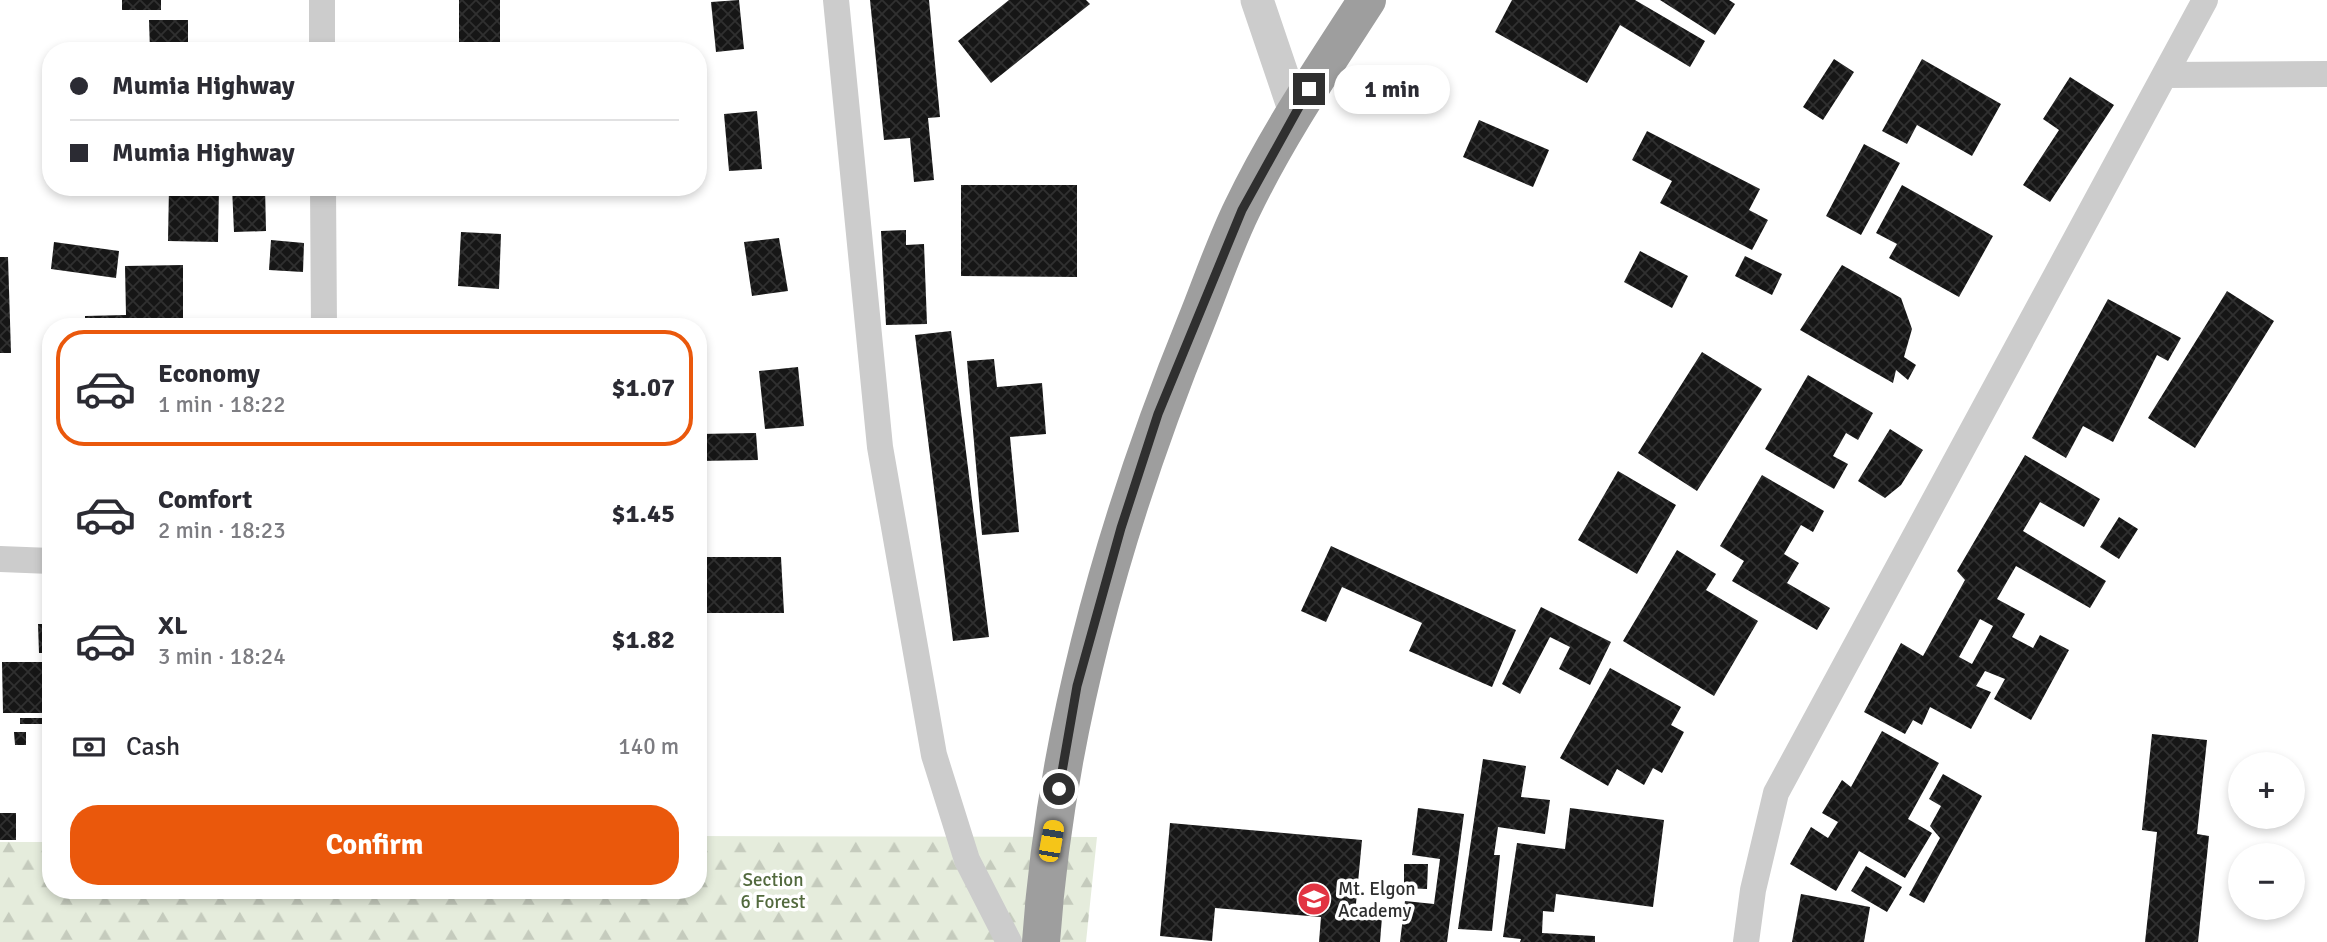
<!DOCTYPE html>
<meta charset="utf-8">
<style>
body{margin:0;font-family:Signika,sans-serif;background:#f2f2f3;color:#2b2b33;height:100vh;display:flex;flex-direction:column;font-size:26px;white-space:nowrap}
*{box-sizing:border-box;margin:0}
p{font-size:23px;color:#7c7c81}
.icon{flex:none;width:38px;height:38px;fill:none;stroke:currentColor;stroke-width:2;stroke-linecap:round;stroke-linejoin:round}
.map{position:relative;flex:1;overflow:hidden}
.side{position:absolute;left:42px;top:318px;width:665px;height:581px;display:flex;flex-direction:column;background:#fff;border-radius:28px;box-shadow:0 4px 10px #0003}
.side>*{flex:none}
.hud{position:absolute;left:42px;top:42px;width:665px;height:154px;border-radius:28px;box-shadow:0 4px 10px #0003;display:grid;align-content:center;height:154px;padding:0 28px;background:#fff}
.controls{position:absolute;left:2228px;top:752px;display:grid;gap:14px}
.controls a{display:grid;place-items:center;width:77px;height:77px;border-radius:50%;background:#fff;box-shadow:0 4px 10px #0003;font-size:35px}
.end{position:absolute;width:32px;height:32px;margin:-16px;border:9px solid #2f2f2f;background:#fff;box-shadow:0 0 0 4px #fff}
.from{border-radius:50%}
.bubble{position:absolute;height:49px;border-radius:24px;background:#fff;box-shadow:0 4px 10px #0003;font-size:23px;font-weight:700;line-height:49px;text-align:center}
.car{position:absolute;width:21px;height:42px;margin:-21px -10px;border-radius:9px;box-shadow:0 0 5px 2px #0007;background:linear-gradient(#f5c518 24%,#345 0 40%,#f5c518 0 76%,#345 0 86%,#f5c518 0)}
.hud b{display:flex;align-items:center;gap:24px;height:66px;font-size:26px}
.hud b+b{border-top:2px solid #e1e1e2}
.hud i{width:18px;height:18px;background:#2b2b33}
ul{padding:12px 0 0;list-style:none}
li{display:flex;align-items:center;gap:21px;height:116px;margin:0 14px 10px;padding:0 14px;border:4px solid transparent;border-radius:28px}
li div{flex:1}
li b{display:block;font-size:26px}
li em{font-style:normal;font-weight:700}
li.selected{border-color:#ea580c}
li>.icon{width:63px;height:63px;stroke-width:1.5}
.pay{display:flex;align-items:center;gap:18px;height:77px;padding:0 28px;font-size:26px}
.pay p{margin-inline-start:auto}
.primary-button{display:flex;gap:14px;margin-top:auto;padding:14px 28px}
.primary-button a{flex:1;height:80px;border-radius:28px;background:#ea580c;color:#fff;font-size:28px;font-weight:700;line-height:80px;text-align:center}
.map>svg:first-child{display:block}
</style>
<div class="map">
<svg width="2327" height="942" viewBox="0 0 2327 942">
<defs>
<pattern id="forest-firs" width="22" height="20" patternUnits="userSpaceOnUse" patternTransform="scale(1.75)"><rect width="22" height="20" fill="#e5ecdc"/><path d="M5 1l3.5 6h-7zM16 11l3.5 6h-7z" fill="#c5cbbd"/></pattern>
<pattern id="building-cross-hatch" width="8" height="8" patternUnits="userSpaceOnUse" patternTransform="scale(1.75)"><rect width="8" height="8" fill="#161616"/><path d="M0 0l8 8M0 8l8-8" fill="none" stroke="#303030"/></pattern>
</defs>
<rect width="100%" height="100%" fill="#fff"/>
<path fill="url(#forest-firs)" d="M698,836l399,1 -11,105h-1086v-100h51v49h647z"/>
<path fill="url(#building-cross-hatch)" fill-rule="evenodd" d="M122,0h39v10h-39z
M459,0h41v50l-41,-1z
M739,0l5,49 -28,3 -5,-50z
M870,0h59l11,117 -12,1 6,62 -20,2 -4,-44 -26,2z
M1009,0h77l4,4 -99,79 -33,-42z
M1512,0h123l70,41 -15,26 -70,-42 -33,58 -92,-51z
M1660,0h69l6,4 -20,31z
M149,20h39v31h-38z
M1834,59l20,13 -31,48 -20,-13z
M1922,59l79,45 -29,52 -55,-31 -10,19 -25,-13z
M2070,77l44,28 -64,97 -27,-17 36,-55 -16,-11z
M757,111l5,58 -33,2 -5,-57z
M1479,120l70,30 -16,37 -70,-30z
M1647,131l113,58 -11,21 19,10 -16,30 -92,-47 12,-22 -40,-21z
M1864,144l36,19 -39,72 -35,-19z
M961,185h116v92l-116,-1z
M1902,185l91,51 -34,61 -70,-39 8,-14 -21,-11z
M169,187h50l-1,55 -50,-1z
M232,187h33l1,44 -32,1z
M906,230v15l18,-1 3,80 -41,1 -5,-94z
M461,232l40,2 -2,55 -41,-3z
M779,238l9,53 -36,5 -8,-54z
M271,240l33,3 -1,29 -34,-2z
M54,242l65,9 -3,27 -65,-9z
M1640,251l48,25 -16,32 -48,-26z
M1745,256l37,18 -10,21 -37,-19z
M0,257h8l3,96h-11z
M183,265v62h-98v-11l41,-1 -1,-49z
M1842,265l59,33 11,31 -8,28 12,8 -8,15 -12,-10 -3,13 -93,-53z
M2227,291l47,30 -79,127 -47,-30z
M2108,299l73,39 -13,23 -11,-6 -44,87 -30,-16 -17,32 -34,-20z
M951,331l38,306 -36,4 -38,-306z
M1702,352l60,37 -65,102 -59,-38z
M994,359l3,28 45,-4 4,51 -36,3 9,95 -37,3 -15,-174z
M798,367l6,59 -39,3 -6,-58z
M1808,375l65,38 -15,27 -12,-7 -13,23 15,8 -14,25 -69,-40z
M1890,429l33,21 -22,35 -16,13 -27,-17z
M756,433l2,27 -60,1v-27z
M2025,455l75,44 -16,28 -44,-25 -17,29 83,50 -16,27 -74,-42 -19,33 28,15 -13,23 21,11 7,-13 29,15 -38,70 -37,-21 11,-20 -20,-8 -9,15 15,6 -20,37 -41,-22 -8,18 -9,-5 -8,14 -41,-22 37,-69 22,13 42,-76 -8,-9zM1980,619l13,7 -21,38 -13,-7z
M1618,471l58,34 -39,69 -59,-34z
M1762,475l62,36 -11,21 -12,-7 -17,29 15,9 -12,20 43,25 -13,22 -85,-49 12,-20 -24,-15z
M2119,517l19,12 -19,30 -19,-12z
M1331,546l185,84 -24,57 -83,-36 13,-28 -80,-36 -16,35 -25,-11z
M1677,550l39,24 -10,16 52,31 -44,75 -91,-55z
M698,557h83l3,56h-86z
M1541,607l70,35 -21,43 -31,-16 11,-22 -20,-10 -30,57 -18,-10z
M38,624h12l-1,29h-10z
M2,662h49v51h-48z
M1610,668l71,39 -10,18 13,7 -22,41 -9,-5 -9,17 -27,-16 -9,17 -48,-28z
M20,718h29v6h-29z
M1882,731l57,32 -31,56 24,14 -27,45 -46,-27 -23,40 -46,-27 21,-37 17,11 10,-16 -16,-9 20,-33 9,7z
M14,732h12v13h-11z
M2152,734l55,6 -10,94 12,2 -11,106h-53l12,-110 -15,-2z
M1483,759l43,7 -5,31 29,3 -5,34 -47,-7 -4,28h6l-8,76 -34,-2z
M1943,774l39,22 -58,107 -15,-8 31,-57 -10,-12 11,-20 -12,-7z
M1418,808l46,6 -17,128h-47l5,-41 29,3 6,-45 -28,-4z
M1570,808l94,12 -11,87 -97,-13 -2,18 -11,-1 -1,22 53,3v6h-75l1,-3 -18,-2 14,-94 48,6z
M0,813h16v27h-16z
M1170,823l192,17 -7,74 27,3 -2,25h-61l2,-25 -106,-9 -3,33 -52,-5z
M1404,864h24l-1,25 -23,-1z
M1866,866l36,21 -15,25 -36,-21z
M1801,894l69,13 -6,35h-72z"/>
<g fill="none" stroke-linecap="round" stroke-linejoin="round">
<path stroke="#ccc" stroke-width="26" d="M322,0v51
M836,0l44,447 54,308 33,105 42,82
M2165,75l162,-1
M323,187l1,140
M0,559l51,2
M1746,942l7,-52 23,-97 429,-793"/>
<path stroke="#ccc" stroke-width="33" d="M1257,0l38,112"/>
<path stroke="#9e9e9e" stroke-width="38" d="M1041,942c15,-214 74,-421 155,-620 15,-37 28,-76 46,-113 35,-73 81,-141 125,-209"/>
</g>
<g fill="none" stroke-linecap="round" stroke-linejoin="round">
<path stroke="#2f2f2f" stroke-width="9" d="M1059,789l18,-103 44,-158 37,-114 84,-204 67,-121"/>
</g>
<defs>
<symbol id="school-disc" viewBox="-11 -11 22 22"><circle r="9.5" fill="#e23442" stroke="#fff"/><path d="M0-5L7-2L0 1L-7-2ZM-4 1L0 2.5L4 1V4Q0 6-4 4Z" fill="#fff"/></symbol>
</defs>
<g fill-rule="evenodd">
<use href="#school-disc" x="1295" y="880" width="38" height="38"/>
</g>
<g text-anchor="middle" stroke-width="7" stroke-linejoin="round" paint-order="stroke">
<g font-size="19" fill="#52693d" stroke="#fff">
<text x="773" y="886">Section<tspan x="773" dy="22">6 Forest</tspan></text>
</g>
<g font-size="19" fill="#2f2f2f" stroke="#fff" text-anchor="start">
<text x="1338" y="895">Mt. Elgon<tspan x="1338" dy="22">Academy</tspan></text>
</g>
</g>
</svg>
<div class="controls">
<a>+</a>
<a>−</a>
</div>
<i class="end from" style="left:1059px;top:789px"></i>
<i class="end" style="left:1309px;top:89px"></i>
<div class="bubble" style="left:1334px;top:65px;width:116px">1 min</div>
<i class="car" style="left:1051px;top:841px;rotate:10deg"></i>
<div class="hud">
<b><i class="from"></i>Mumia Highway</b>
<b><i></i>Mumia Highway</b>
</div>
<section class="side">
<ul>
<li class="selected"><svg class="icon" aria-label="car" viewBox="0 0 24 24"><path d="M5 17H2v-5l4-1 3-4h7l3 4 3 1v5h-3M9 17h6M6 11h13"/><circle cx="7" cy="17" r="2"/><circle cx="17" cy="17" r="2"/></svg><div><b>Economy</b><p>1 min · 18:22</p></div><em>$1.07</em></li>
<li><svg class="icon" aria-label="car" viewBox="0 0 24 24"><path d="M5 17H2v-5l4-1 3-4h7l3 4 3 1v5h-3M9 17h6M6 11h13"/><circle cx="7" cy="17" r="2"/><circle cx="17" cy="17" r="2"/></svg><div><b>Comfort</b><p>2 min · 18:23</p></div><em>$1.45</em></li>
<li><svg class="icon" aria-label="car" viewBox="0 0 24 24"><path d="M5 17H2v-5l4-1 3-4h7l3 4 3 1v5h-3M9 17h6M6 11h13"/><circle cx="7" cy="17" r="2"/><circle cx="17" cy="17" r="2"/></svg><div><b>XL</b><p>3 min · 18:24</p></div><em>$1.82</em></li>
</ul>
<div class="pay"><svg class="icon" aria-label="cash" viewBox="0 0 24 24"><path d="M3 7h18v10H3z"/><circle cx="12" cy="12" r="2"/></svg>Cash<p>140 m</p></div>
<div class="primary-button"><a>Confirm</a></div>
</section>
</div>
